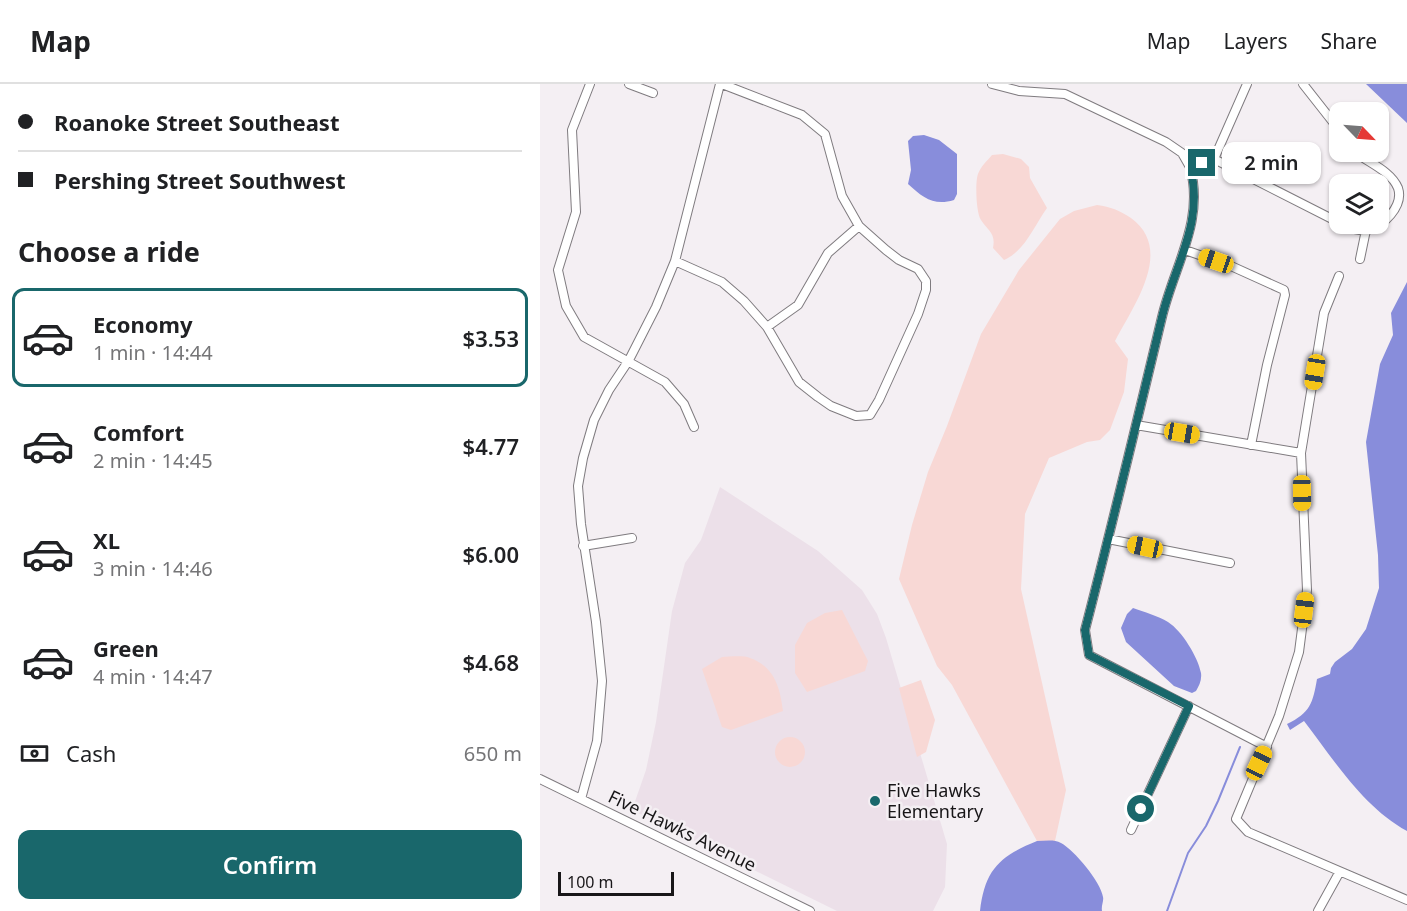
<!DOCTYPE html>
<meta charset="utf-8">
<style>
body{margin:0;font-family:"Noto Sans",sans-serif;background:#f2f2f2;color:#202124;height:100vh;display:flex;flex-direction:column;font-size:22px;white-space:nowrap}
*{box-sizing:border-box;margin:0}
p{font-size:20px;color:#757577}
.icon{flex:none;width:33px;height:33px;fill:none;stroke:currentColor;stroke-width:2;stroke-linecap:round;stroke-linejoin:round}
.map{position:relative;flex:1;overflow:hidden}
.panel{display:flex;flex-direction:column;background:#fff;width:540px}
.panel>*{flex:none}
.top-card{display:grid;align-content:center;height:132px;padding:0 18px;background:#fff}
.needle{width:39px;rotate:115deg}
.controls{position:absolute;left:789px;top:18px;display:grid;gap:12px}
.controls a{display:grid;place-items:center;width:60px;height:60px;border-radius:12px;background:#fff;box-shadow:0 2px 4px #0004;font-size:30px}
.scale{position:absolute;left:18px;bottom:15px;width:116px;box-sizing:border-box;padding-left:6px;border:3px solid #181618;border-top:0;font-size:16px;line-height:21px;white-space:nowrap;color:#181618;-webkit-text-stroke:4px #f4eff3;paint-order:stroke}
.end{position:absolute;width:27px;height:27px;margin:-14px;border:8px solid #19676b;background:#fff;box-shadow:0 0 0 3px #fff}
.from{border-radius:50%}
.bubble{position:absolute;height:42px;border-radius:12px;background:#fff;box-shadow:0 2px 4px #0004;font-size:20px;font-weight:600;line-height:42px;text-align:center}
.car{position:absolute;width:18px;height:36px;margin:-18px -9px;border-radius:8px;box-shadow:0 0 4px 2px #0007;background:linear-gradient(#f5c518 24%,#345 0 40%,#f5c518 0 76%,#345 0 86%,#f5c518 0)}
.top-card b{display:flex;align-items:center;gap:21px;height:57px;font-size:22px}
.top-card b+b{border-top:2px solid #e0e0e0}
.top-card i{width:15px;height:15px;background:#202124}
ul{padding:0;list-style:none}
li{display:flex;align-items:center;gap:18px;height:99px;margin:0 12px 9px;padding:0 6px;border:3px solid transparent;border-radius:12px}
li div{flex:1}
li b{display:block;font-size:22px}
li em{font-style:normal;font-weight:600}
li.current{border-color:#19676b}
li>.icon{width:54px;height:54px;stroke-width:1.5}
h2{padding:0 18px;font-size:27px;line-height:72px}
.pay{display:flex;align-items:center;gap:15px;height:66px;padding:0 18px;font-size:22px}
.pay p{margin-inline-start:auto}
.primary-button{display:flex;gap:12px;margin-top:auto;padding:12px 18px}
.primary-button a{flex:1;height:69px;border-radius:12px;background:#19676b;color:#fff;font-size:24px;font-weight:600;line-height:69px;text-align:center}
header{display:flex;align-items:center;gap:36px;box-sizing:border-box;height:84px;padding:0 30px;background:#fff;border-bottom:2px solid #e0e0e0}
header strong{font-size:28px}
nav{display:flex;gap:33px;margin-inline-start:auto;font-size:21px}
main{display:flex;flex:1;min-height:0}
.map>svg:first-child{display:block}
</style>
<header>
<strong>Map</strong>
<nav><a>Map</a><a>Layers</a><a>Share</a></nav>
</header>
<main>
<section class="panel">
<div class="top-card">
<b><i class="from"></i>Roanoke Street Southeast</b>
<b><i></i>Pershing Street Southwest</b>
</div>
<h2>Choose a ride</h2>
<ul>
<li class="current"><svg class="icon" aria-label="car" viewBox="0 0 24 24"><path d="M5 17H2v-5l4-1 3-4h7l3 4 3 1v5h-3M9 17h6M6 11h13"/><circle cx="7" cy="17" r="2"/><circle cx="17" cy="17" r="2"/></svg><div><b>Economy</b><p>1 min · 14:44</p></div><em>$3.53</em></li>
<li><svg class="icon" aria-label="car" viewBox="0 0 24 24"><path d="M5 17H2v-5l4-1 3-4h7l3 4 3 1v5h-3M9 17h6M6 11h13"/><circle cx="7" cy="17" r="2"/><circle cx="17" cy="17" r="2"/></svg><div><b>Comfort</b><p>2 min · 14:45</p></div><em>$4.77</em></li>
<li><svg class="icon" aria-label="car" viewBox="0 0 24 24"><path d="M5 17H2v-5l4-1 3-4h7l3 4 3 1v5h-3M9 17h6M6 11h13"/><circle cx="7" cy="17" r="2"/><circle cx="17" cy="17" r="2"/></svg><div><b>XL</b><p>3 min · 14:46</p></div><em>$6.00</em></li>
<li><svg class="icon" aria-label="car" viewBox="0 0 24 24"><path d="M5 17H2v-5l4-1 3-4h7l3 4 3 1v5h-3M9 17h6M6 11h13"/><circle cx="7" cy="17" r="2"/><circle cx="17" cy="17" r="2"/></svg><div><b>Green</b><p>4 min · 14:47</p></div><em>$4.68</em></li>
</ul>
<div class="pay"><svg class="icon" aria-label="cash" viewBox="0 0 24 24"><path d="M3 7h18v10H3z"/><circle cx="12" cy="12" r="2"/></svg>Cash<p>650 m</p></div>
<div class="primary-button"><a>Confirm</a></div>
</section>
<div class="map">
<svg width="867" height="827" viewBox="0 0 867 827">
<rect width="100%" height="100%" fill="#f4eff3"/>
<path fill="#ece0e9" d="M180,403l98,64 44,39 15,24 9,24 61,206 -2,43 -12,24h-96l-205,-101 14,-40 10,-48 16,-111 13,-48 16,-23z"/>
<path fill="#f8d8d5" d="M463,70l18,5 8,8 1,11 17,30c-13,18 -22,43 -43,52l-11,-12c3,-15 -5,-17 -12,-28 -5,-7 -6,-38 -3,-46 3,-8 9,-13 14,-19z
M557,121c14,2 22,5 34,13 44,32 2,88 -16,123l13,18 -4,33 -14,38 -10,10 -13,2 -38,16 -24,56 -4,75 45,201 -11,51h-18l-85,-156 -15,-19 -38,-87 13,-54 16,-53 19,-46 34,-92 38,-64 41,-51 14,-8z
M302,526l26,51 -3,10 -58,21 -12,-19v-28l12,-22 18,-10z
M182,573c8,0 20,-2 28,1 25,9 30,30 33,53l-52,19 -9,-3 -20,-58z
M381,596l14,40 -9,32 -9,5 -18,-69z
M235 668a15 15 0 1 1 30 0a15 15 0 1 1-30 0Z"/>
<path fill="#888ddb" d="M826,0h41v39z
M384,51l15,5 18,14v40l-3,6c-20,6 -31,-2 -46,-16l3,-14 -3,-29 5,-5z
M867,198v549c-44,-24 -73,-71 -103,-110l-14,9 -3,-6c23,-11 26,-21 30,-45l13,-5 1,-6 4,-6 17,-13 14,-20 13,-41 -1,-33 -12,-113 14,-78 13,-29 -2,-22z
M593,524c11,4 25,8 35,14 14,9 30,35 33,51 1,7 -2,13 -5,18l-4,2 -18,-7 -48,-44 -5,-14 6,-14z
M497,757c8,0 17,-2 24,2 13,7 40,39 42,54 1,4 -2,9 -1,14h-122c5,-42 20,-55 57,-70z"/>
<g fill="none" stroke-linecap="round" stroke-linejoin="round">
<path stroke="#888ddb" stroke-width="2" d="M627,827l21,-58 18,-27 12,-25 22,-54"/>
<defs>
<path id="street" d="M50,0l-18,46 4,82 -18,58 8,36 18,31 81,45 19,22 10,23
M89,0l24,9
M452,0l27,7 46,3 101,48 16,11 8,14
M707,0l-33,75 -24,8c15,54 -16,99 -28,150 -25,104 -50,209 -77,313l4,25 178,92
M763,0l37,47
M674,75l126,64
M800,140c7,3 19,8 27,6 16,-3 37,-24 31,-42 -7,-17 -29,-25 -43,-36
M645,166l46,16 53,24 1,5 -18,70 -16,80
M820,175l6,-29
M135,177l47,21 22,19 23,26 32,55 19,15 13,9 25,10 14,-1 9,-15 39,-86 8,-24v-9l-8,-12 -19,-9 -13,-10 -27,-24 -17,-30 -17,-62 -23,-19 -80,-31
M799,192l-15,37 -23,140 6,137 -8,62 -20,64 -43,103 12,13 159,68
M227,243l31,-22 30,-52 31,-27
M596,341l165,28
M568,455l122,24
M43,462l49,-8
M0,695l270,132
M41,715l16,-58 5,-60 -6,-59 -15,-98 -3,-38 5,-28 11,-38 15,-30 20,-30 27,-53 19,-46 45,-177
M591,746l58,-124
M778,827l21,-38"/>
</defs>
<use href="#street" stroke="#7f7b7f" stroke-width="10"/>
<use href="#street" stroke="#fff" stroke-width="8"/>
</g>
<g fill="none" stroke-linecap="round" stroke-linejoin="round">
<path stroke="#19676b" stroke-width="8" d="M601,725l48,-103 -100,-51 -4,-25c27,-104 52,-209 77,-313 12,-51 43,-95 28,-150l12,-4"/>
</g>
<circle fill="#19676b" stroke="#f4eff3" stroke-width="2" cx="335" cy="717" r="6"/>
<g text-anchor="middle" stroke-width="5" stroke-linejoin="round" paint-order="stroke">
<g font-size="18" fill="#181618" stroke="#f4eff3" text-anchor="start">
<text x="347" y="713">Five Hawks<tspan x="347" dy="21">Elementary</tspan></text>
</g>
<g font-size="18" fill="#181618" stroke="#f4eff3">
<text transform="translate(142 747) rotate(26)" y="6">Five Hawks Avenue</text>
</g>
</g>
</svg>
<div class="controls">
<a><svg class="needle" viewBox="-14 -14 28 28"><path d="M0-13l5 13h-10z" fill="#e53935"/><path d="M0 13l5-13h-10z" fill="#757577"/></svg></a>
<a><svg class="icon" aria-label="layers" viewBox="0 0 24 24"><path d="M12 4l9 5-9 5-9-5zM3 14l9 5 9-5"/></svg></a>
</div>
<div class="scale">100 m</div>
<i class="end from" style="left:601px;top:725px"></i>
<i class="end" style="left:662px;top:79px"></i>
<div class="bubble" style="left:682px;top:58px;width:99px">2 min</div>
<i class="car" style="left:676px;top:177px;rotate:289deg"></i>
<i class="car" style="left:775px;top:288px;rotate:189deg"></i>
<i class="car" style="left:642px;top:349px;rotate:100deg"></i>
<i class="car" style="left:762px;top:409px;rotate:179deg"></i>
<i class="car" style="left:605px;top:463px;rotate:282deg"></i>
<i class="car" style="left:764px;top:526px;rotate:7deg"></i>
<i class="car" style="left:719px;top:679px;rotate:25deg"></i>
</div>
</main>
